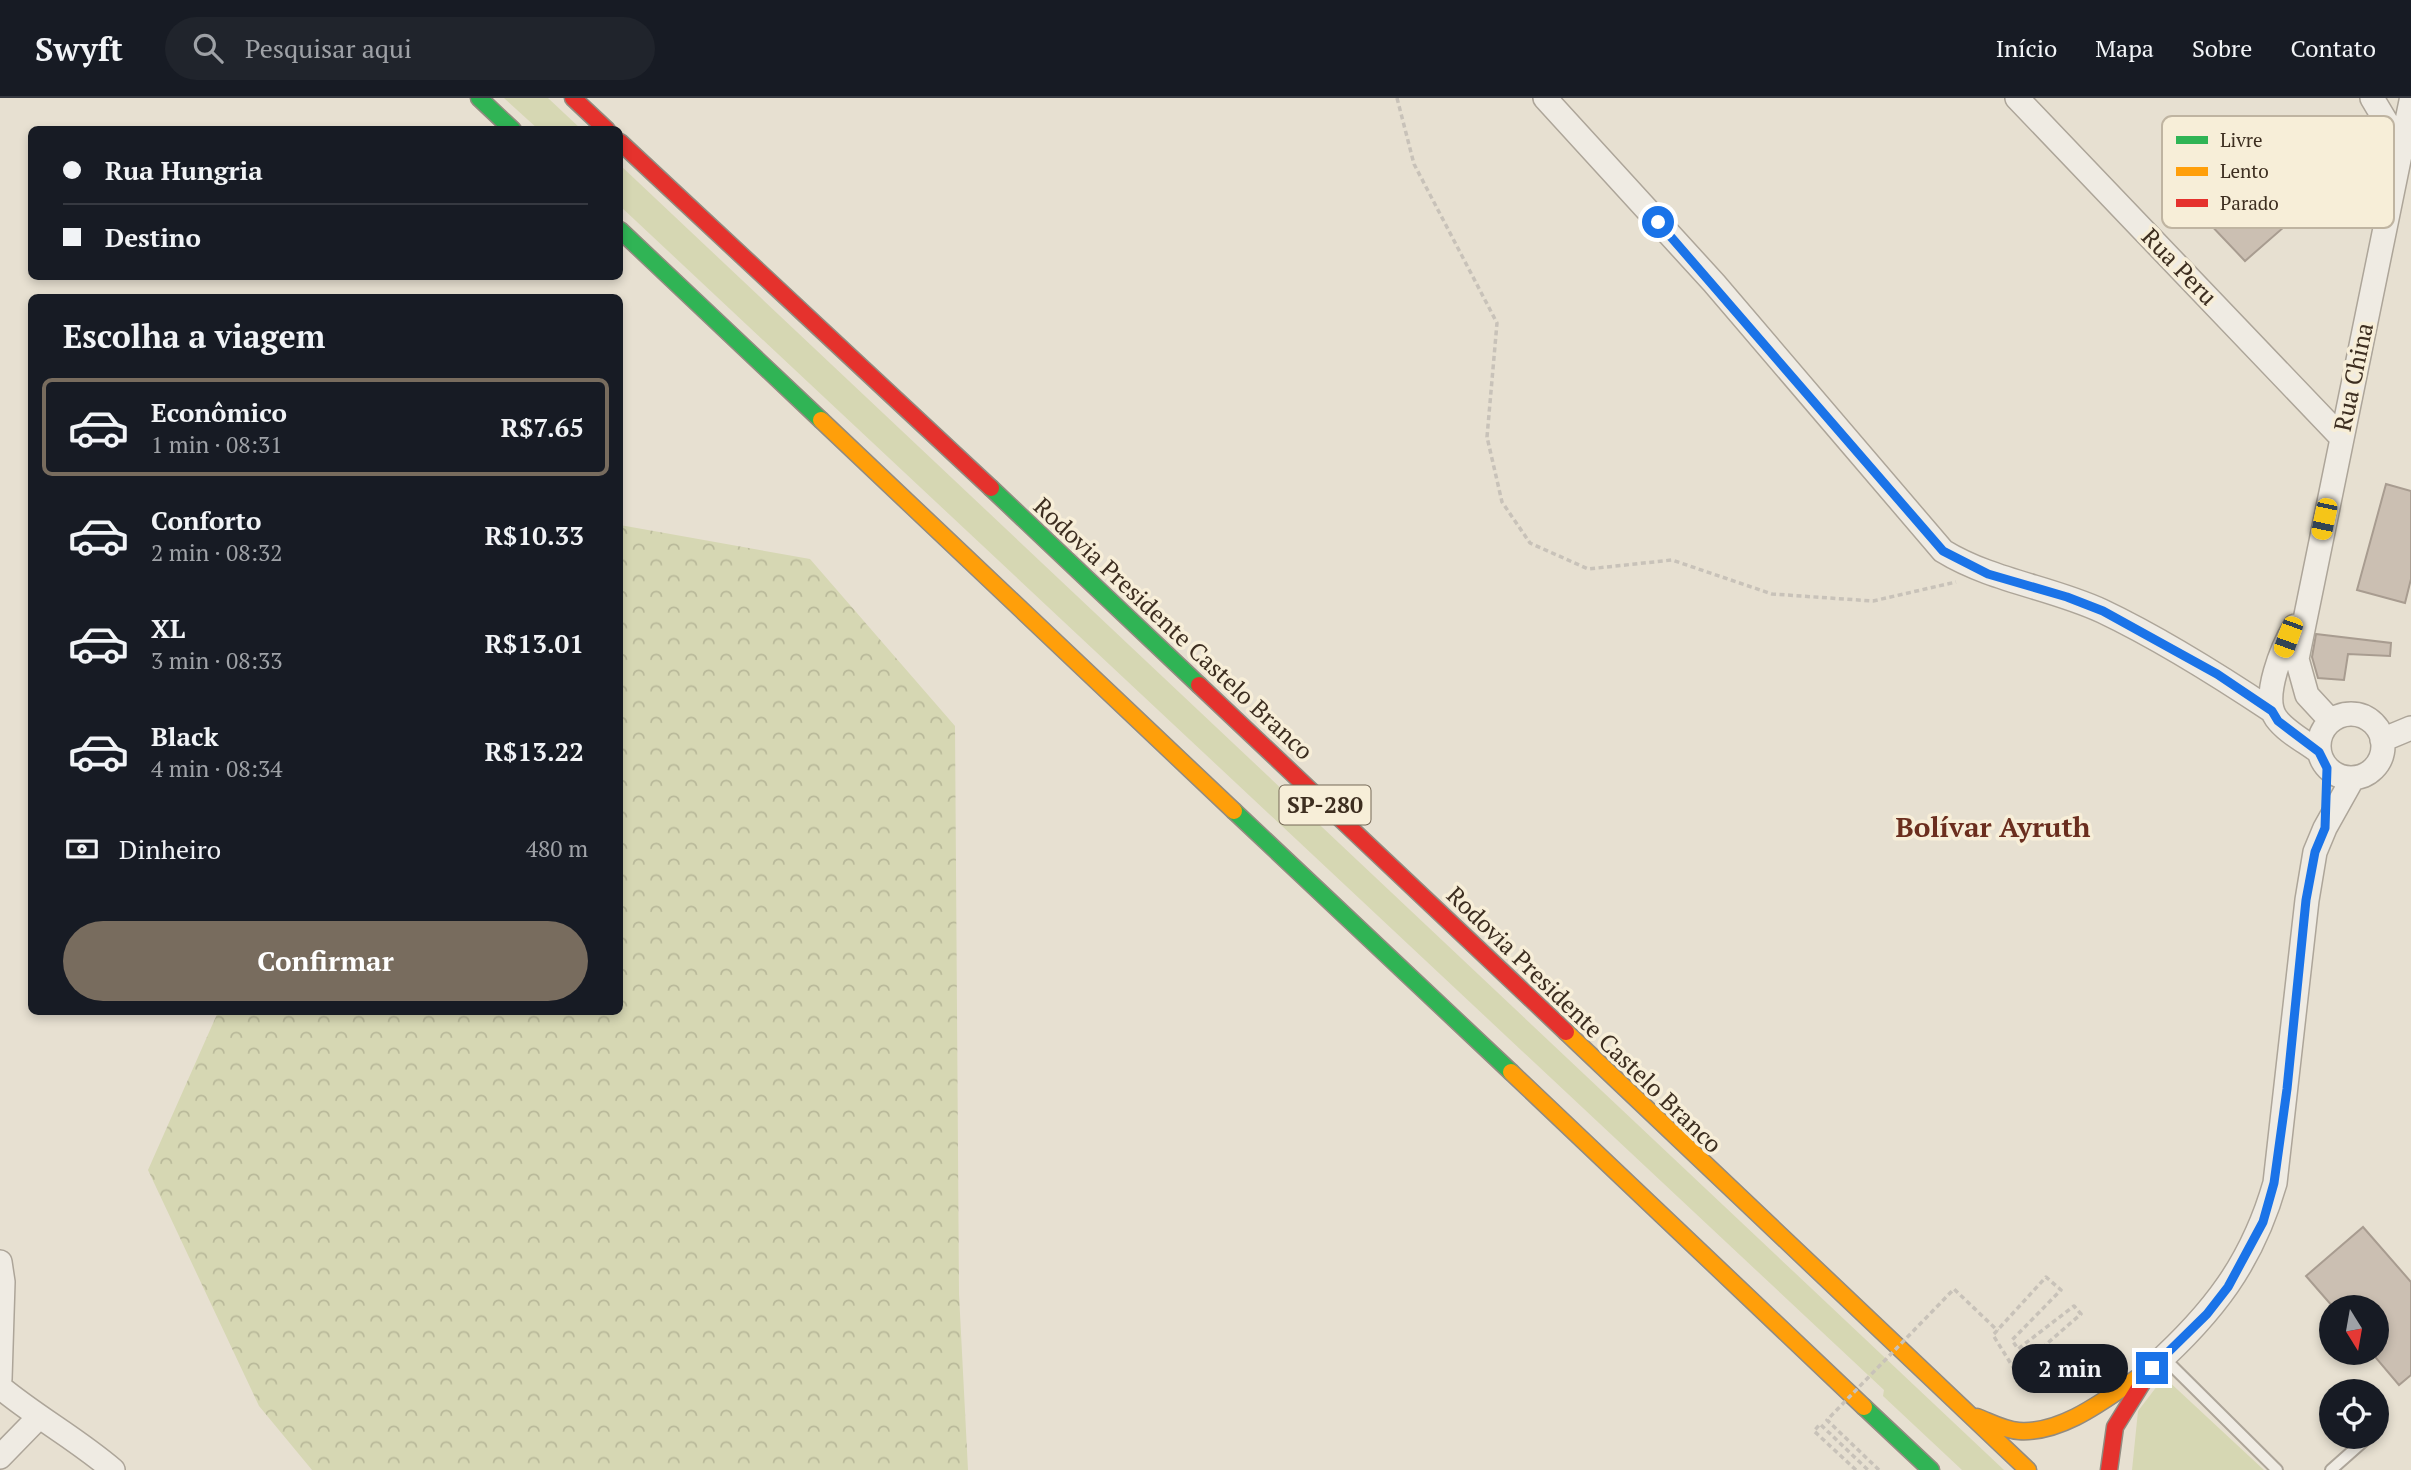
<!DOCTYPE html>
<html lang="pt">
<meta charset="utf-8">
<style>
body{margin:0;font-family:"PT Serif",serif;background:#20242c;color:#f1f3f6;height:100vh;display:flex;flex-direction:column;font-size:26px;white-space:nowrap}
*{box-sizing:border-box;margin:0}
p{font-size:23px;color:#9ea1a6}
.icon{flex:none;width:38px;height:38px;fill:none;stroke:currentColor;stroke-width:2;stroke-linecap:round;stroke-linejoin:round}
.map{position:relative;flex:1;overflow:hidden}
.panel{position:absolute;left:28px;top:196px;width:595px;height:721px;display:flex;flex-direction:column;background:#171b24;border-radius:10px;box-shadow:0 4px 10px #0003}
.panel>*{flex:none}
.banner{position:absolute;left:28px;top:28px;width:595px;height:154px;border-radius:10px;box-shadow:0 4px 10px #0003;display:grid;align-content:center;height:154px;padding:0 35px;background:#171b24}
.needle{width:46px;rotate:169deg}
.buttons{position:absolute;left:2319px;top:1197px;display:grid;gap:14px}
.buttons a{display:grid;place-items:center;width:70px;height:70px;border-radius:50%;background:#171b24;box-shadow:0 4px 10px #0003;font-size:35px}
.end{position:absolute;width:32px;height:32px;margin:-16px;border:9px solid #1a73e8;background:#fff;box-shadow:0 0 0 4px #fff}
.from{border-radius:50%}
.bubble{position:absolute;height:49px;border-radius:24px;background:#171b24;box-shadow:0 4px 10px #0003;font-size:23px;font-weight:600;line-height:49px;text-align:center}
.car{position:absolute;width:21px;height:42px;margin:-21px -10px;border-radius:9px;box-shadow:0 0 5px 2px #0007;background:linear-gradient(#f5c518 24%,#345 0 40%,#f5c518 0 76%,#345 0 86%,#f5c518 0)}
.banner b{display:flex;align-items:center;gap:24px;height:66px;font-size:26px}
.banner b+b{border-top:2px solid #363941}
.banner i{width:18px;height:18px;background:#f1f3f6}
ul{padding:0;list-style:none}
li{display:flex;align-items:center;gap:21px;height:98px;margin:0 14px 10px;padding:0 21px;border:4px solid transparent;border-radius:10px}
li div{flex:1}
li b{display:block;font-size:26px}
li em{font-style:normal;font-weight:600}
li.current{border-color:#786c5e}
li>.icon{width:63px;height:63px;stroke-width:1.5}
h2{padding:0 35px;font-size:32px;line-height:84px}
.pay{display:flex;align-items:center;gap:18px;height:77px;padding:0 35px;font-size:26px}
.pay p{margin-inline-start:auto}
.primary-button{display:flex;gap:14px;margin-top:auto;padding:14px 35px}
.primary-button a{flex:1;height:80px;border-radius:42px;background:#786c5e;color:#fff;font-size:28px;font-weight:600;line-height:80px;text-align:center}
header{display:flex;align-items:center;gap:42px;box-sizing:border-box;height:98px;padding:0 35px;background:#171b24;border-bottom:2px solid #363941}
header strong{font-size:33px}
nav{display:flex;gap:38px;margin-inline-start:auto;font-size:24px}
.search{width:490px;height:63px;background:#20242c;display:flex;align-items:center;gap:18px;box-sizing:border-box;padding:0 24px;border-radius:38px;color:#9ea1a6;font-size:26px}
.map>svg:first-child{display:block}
</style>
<header>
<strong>Swyft</strong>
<div class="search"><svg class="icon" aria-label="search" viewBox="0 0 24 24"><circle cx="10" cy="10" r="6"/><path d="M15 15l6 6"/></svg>Pesquisar aqui</div>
<nav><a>Início</a><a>Mapa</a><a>Sobre</a><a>Contato</a></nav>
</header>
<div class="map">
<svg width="2411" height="1372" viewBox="0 0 2411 1372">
<defs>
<pattern id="forest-crowns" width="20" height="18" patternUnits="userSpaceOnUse" patternTransform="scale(1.75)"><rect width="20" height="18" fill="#d6d7b3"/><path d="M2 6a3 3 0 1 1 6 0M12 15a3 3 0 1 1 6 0" fill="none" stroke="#b9b99a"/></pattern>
</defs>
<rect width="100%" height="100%" fill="#e7e0d1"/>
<path fill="#d6d7b3" d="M504,0h44l33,31h-43z
M620,67l1384,1305h-42l-79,-74 1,-6 -1264,-1184z
M2164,1279l100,93h-132l6,-59z"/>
<path fill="url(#forest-crowns)" d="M620,427l190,34 145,167 4,568 9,176h-656l-53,-64 -111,-236 70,-158h402z"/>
<path fill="#cbbfb2" stroke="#a89c90" stroke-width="2" d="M2266,29l57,66 -78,68 -58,-61z
M2386,386l25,7v88l-6,24 -48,-13z
M2316,536l75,9 -1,13 -42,-2 -4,26 -26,-2 -6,-21z
M2363,1129l48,55v93l-12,10 -23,-27v-51h-43l-27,-31z"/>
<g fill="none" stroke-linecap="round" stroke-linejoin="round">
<defs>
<path id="lane" d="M2164,1260l113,112
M2331,1372l35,-31"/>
<path id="street" d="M1545,0l169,185 229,268c49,30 107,36 159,60 59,28 116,64 170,100
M2017,0l324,339
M2372,0l28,47
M2295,528c-12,20 -34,71 -19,92 10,14 30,24 43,34
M2319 648a32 32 0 1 1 64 0a32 32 0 1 1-64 0Z
M2331,623l-24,-26 -10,-36 114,-558
M2382,642l29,-12
M0,1164l3,20 -3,97
M2152,1270c61,-55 100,-105 123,-185l32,-283 8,-48 10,-24 28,-50
M0,1289c36,30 77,52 113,83
M0,1359l38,-39"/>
<path id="fast" d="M479,0l34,32
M620,132l201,190
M991,390l208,197
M1234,713l277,261
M1864,1309l67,63"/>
<path id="slow" d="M821,322l413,391
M1566,934l462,438
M1511,974l353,335
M1977,1319c13,5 27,13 42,14 48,3 95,-39 133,-63"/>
<path id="jam" d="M573,0l34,32
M620,44l371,346
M1199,587l367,347
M2109,1372l6,-43 31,-50"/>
</defs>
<use href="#lane" stroke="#ada599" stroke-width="14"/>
<use href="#street" stroke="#ada599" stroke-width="26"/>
<use href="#fast" stroke="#928b80" stroke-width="19"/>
<use href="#slow" stroke="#928b80" stroke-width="19"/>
<use href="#jam" stroke="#928b80" stroke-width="19"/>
<path stroke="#c8c2b9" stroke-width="3.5" stroke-dasharray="5 3.5" stroke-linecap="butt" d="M1397,0l17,66 83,159 -10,114 15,65 28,41 58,26 84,-9 100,34 101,7 83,-19
M2045,1288l-6,-8 27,-22 -5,-8 -28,21 -6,-8 54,-47 -7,-8 -56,43 -6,-9 49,-50 -15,-13 -53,58 33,53 6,3 13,-5 52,-35 19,6
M1856,1372l-42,-39 6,-7 48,46"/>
<use href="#lane" stroke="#efebe3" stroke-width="10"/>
<use href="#street" stroke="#efebe3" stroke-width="23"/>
<use href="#fast" stroke="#30b455" stroke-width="16"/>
<use href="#slow" stroke="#ff9f0a" stroke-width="16"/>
<use href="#jam" stroke="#e5322d" stroke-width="16"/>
<path stroke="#c8c2b9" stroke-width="3.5" stroke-dasharray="5 3.5" stroke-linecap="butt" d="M1879,1372l-52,-50 127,-131 44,42"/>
</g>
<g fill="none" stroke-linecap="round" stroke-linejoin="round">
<path stroke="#1a73e8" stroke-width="9" d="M1658,124l285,329 45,23 79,23 36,14 114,63 55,37 6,10 41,31 8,16 -2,60 -10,24 -9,48 -19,189 -13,94 -11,39 -35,65 -21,27 -55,54"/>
</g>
<g text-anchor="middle" stroke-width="7" stroke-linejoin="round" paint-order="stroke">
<rect fill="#f7eed8" stroke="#756857" stroke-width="2" x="1279.5" y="687.5" width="91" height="39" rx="5"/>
<g font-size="23" font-weight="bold" fill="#3d2e20">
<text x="1325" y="715">SP-280</text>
</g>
<g font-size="24" fill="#3d2e20" stroke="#f7eed8">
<text transform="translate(2179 169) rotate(46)" y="8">Rua Peru</text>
<text transform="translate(2354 279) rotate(-78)" y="8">Rua China</text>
<text transform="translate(1173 531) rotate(43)" y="8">Rodovia Presidente Castelo Branco</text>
<text transform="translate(1584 922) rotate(44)" y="8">Rodovia Presidente Castelo Branco</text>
</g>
<g font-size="28" font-weight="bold" fill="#6b2e1e" stroke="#f7eed8">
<text x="1993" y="739">Bolívar Ayruth</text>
</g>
</g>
<rect x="2162" y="18" width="232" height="112" rx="10" fill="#f7eed8" stroke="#bfb4a1" stroke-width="2"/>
<rect x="2176" y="38" width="32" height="8" fill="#30b455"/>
<rect x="2176" y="69" width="32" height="9" fill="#ff9f0a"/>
<rect x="2176" y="101" width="32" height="8" fill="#e5322d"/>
<g font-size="19" fill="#3d2e20">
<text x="2220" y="49">Livre</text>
<text x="2220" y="80">Lento</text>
<text x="2220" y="112">Parado</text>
</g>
</svg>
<div class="buttons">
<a><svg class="needle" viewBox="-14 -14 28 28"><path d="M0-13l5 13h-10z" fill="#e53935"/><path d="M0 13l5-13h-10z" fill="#9ea1a6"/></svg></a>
<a><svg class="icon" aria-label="locate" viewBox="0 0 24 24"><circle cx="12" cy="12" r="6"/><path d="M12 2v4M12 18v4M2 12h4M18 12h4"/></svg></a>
</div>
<i class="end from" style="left:1658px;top:124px"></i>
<i class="end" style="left:2152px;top:1270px"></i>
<div class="bubble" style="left:2012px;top:1246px;width:116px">2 min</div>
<i class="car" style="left:2324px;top:421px;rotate:192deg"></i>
<i class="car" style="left:2288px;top:539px;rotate:200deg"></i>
<div class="banner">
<b><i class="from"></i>Rua Hungria</b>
<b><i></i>Destino</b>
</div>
<section class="panel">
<h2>Escolha a viagem</h2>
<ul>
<li class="current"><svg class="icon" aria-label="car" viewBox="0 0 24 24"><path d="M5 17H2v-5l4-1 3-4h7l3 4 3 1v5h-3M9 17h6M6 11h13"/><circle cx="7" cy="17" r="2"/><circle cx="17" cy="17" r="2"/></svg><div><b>Econômico</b><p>1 min · 08:31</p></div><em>R$7.65</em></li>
<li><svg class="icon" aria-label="car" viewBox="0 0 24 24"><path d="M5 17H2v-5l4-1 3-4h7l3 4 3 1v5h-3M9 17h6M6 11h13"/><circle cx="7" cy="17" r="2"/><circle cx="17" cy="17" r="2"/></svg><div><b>Conforto</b><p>2 min · 08:32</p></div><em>R$10.33</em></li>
<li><svg class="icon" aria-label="car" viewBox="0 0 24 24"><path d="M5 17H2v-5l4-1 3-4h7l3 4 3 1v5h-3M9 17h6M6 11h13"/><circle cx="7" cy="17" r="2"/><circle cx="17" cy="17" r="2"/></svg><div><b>XL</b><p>3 min · 08:33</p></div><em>R$13.01</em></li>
<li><svg class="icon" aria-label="car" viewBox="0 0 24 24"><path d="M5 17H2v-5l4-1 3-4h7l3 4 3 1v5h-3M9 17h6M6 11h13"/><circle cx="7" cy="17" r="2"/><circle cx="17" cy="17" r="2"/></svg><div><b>Black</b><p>4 min · 08:34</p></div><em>R$13.22</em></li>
</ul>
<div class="pay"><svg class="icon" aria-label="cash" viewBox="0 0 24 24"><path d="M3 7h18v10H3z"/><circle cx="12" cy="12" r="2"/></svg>Dinheiro<p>480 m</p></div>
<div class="primary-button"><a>Confirmar</a></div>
</section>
</div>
